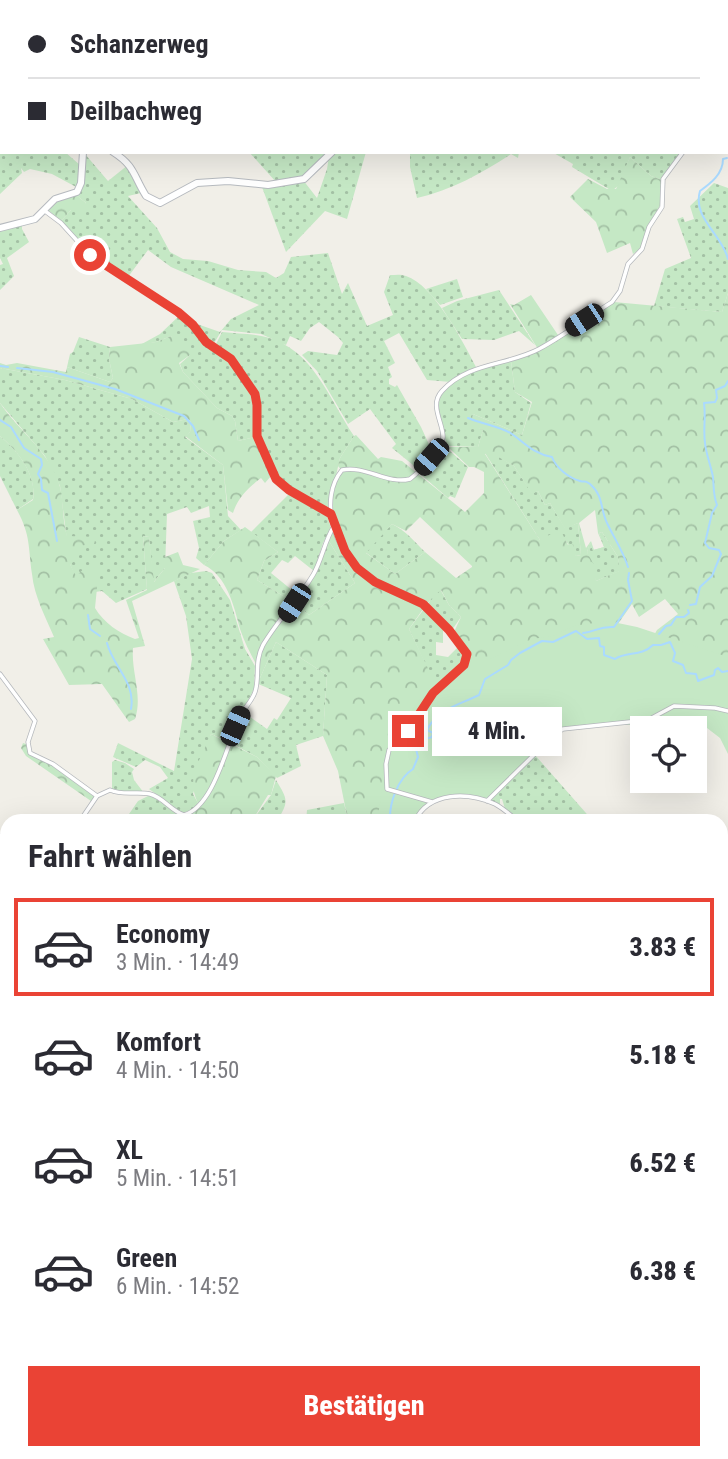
<!DOCTYPE html>
<html lang="de">
<meta charset="utf-8">
<style>
body{margin:0;font-family:"Roboto Condensed",sans-serif;background:#f2f2f3;color:#2b2b33;height:100vh;display:flex;flex-direction:column;font-size:26px;white-space:nowrap}
*{box-sizing:border-box;margin:0}
p{font-size:23px;color:#7c7c81}
.icon{flex:none;width:38px;height:38px;fill:none;stroke:currentColor;stroke-width:2;stroke-linecap:round;stroke-linejoin:round}
.map{position:relative;flex:1;overflow:hidden}
.sheet{position:absolute;left:0px;top:814px;width:728px;height:646px;display:flex;flex-direction:column;background:#fff;border-radius:21px 21px 0 0;box-shadow:0 7px 28px #0002}
.sheet>*{flex:none}
.banner{position:absolute;left:0px;top:0px;width:728px;height:154px;box-shadow:0 7px 28px #0002;display:grid;align-content:center;height:154px;padding:0 28px;background:#fff}
.tools{position:absolute;left:630px;top:716px;display:grid;gap:14px}
.tools a{display:grid;place-items:center;width:77px;height:77px;border-radius:0px;background:#fff;box-shadow:0 7px 28px #0002;font-size:35px}
.end{position:absolute;width:32px;height:32px;margin:-16px;border:9px solid #ea4335;background:#fff;box-shadow:0 0 0 4px #fff}
.from{border-radius:50%}
.bubble{position:absolute;height:49px;border-radius:0px;background:#fff;box-shadow:0 7px 28px #0002;font-size:23px;font-weight:800;line-height:49px;text-align:center}
.car{position:absolute;width:21px;height:42px;margin:-21px -10px;border-radius:9px;box-shadow:0 0 5px 2px #0007;background:linear-gradient(#222 24%,#8ab4d8 0 40%,#222 0 76%,#8ab4d8 0 86%,#222 0)}
.banner b{display:flex;align-items:center;gap:24px;height:66px;font-size:26px}
.banner b+b{border-top:2px solid #e1e1e2}
.banner i{width:18px;height:18px;background:#2b2b33}
ul{padding:0;list-style:none}
li{display:flex;align-items:center;gap:21px;height:98px;margin:0 14px 10px;padding:0 14px;border:4px solid transparent;border-radius:0px}
li div{flex:1}
li b{display:block;font-size:26px}
li em{font-style:normal;font-weight:800}
li.on{border-color:#ea4335}
li>.icon{width:63px;height:63px;stroke-width:1.5}
h2{padding:0 28px;font-size:32px;line-height:84px}
.action{display:flex;gap:14px;margin-top:auto;padding:14px 28px}
.action a{flex:1;height:80px;border-radius:0px;background:#ea4335;color:#fff;font-size:28px;font-weight:800;line-height:80px;text-align:center}
.map>svg:first-child{display:block}
</style>
<div class="map">
<svg width="728" height="1459" viewBox="0 0 728 1459">
<defs>
<pattern id="grass-dots" width="8" height="8" patternUnits="userSpaceOnUse" patternTransform="scale(1.75)"><rect width="8" height="8" fill="#c5e8c5"/><path d="M2 2h.1M6 6h.1" fill="none" stroke="#a3c0a4" stroke-width="1.8" stroke-linecap="round"/></pattern>
<pattern id="forest-crowns" width="20" height="18" patternUnits="userSpaceOnUse" patternTransform="scale(1.75)"><rect width="20" height="18" fill="#c5e8c5"/><path d="M2 6a3 3 0 1 1 6 0M12 15a3 3 0 1 1 6 0" fill="none" stroke="#a3c0a4"/></pattern>
</defs>
<rect width="100%" height="100%" fill="#f1efe8"/>
<path fill="url(#grass-dots)" d="M0,126h2v26h63l15,13 -2,23 -26,-14 -22,-5 -6,3 -3,-4 1,5 -22,21z
M249,152h79l-24,24 -28,6z
M333,152h33l-19,67 -22,-8 -39,41 -24,-65 41,-7 14,18 10,-29 2,-13z
M410,152h109l-1,6 -7,-4c-29,19 -59,36 -94,44l-7,-31z
M552,152h130l-20,28 -11,-4 -21,-19 -11,28 -7,6 -40,-24 1,-3z
M85,154l23,27 20,-16 13,28 -13,3 29,32 13,24 13,7 25,2 30,9 28,2 10,6 8,-5 7,-16 37,-4 14,41 6,-11 19,43 26,-11 -9,-23 6,-17c5,0 11,-1 16,1 28,9 57,66 70,91l-16,7 -9,8 -24,-2 -28,-47 -15,8 11,22 -7,4 4,10 -3,2v5l6,3 2,-2 24,42 12,26 -15,16 -26,-21 4,-4 -26,-35 -22,15 -31,-53 -15,-16 6,-4 29,4 6,-12 -5,-6 -19,-15 -9,6 -9,13 -11,-5 -4,9 -25,-11 -39,-4 -9,15 -11,-10 -14,-17 9,6 23,8 11,-13 28,-14 -88,-38 -23,-17 -20,27 -36,-21 -31,-35 10,-11 15,-7 -11,-9 4,-3z
M714,183l14,5v105l-6,19 -68,-6 11,-37 26,-11 -14,-39 6,-2 2,5 9,-3 -4,-13z
M22,223v6l7,13 -22,16 7,18 -14,14v-25l3,-1 -3,-6v-29z
M457,279l6,18 -23,8 -14,-16z
M499,290l36,55 -16,-14 -25,9 -32,-1 -20,-31 15,-7z
M180,315l26,29 24,16 21,30 5,15 -2,21 1,11 -17,4 -3,-20 -3,-5 -15,-8 -34,-36 -3,-8 10,-9 -19,-19 -15,6 -16,3 20,-11z
M222,332c15,2 30,1 44,5 47,12 63,62 88,99l-14,22 -12,53c-17,-11 -41,-20 -54,-37 -18,-23 -13,-47 -17,-73 -2,-23 -24,-42 -42,-55z
M79,337l31,10 -1,12 4,19 -3,4 -43,-15 3,-13 3,-2z
M511,361l4,31 16,11 -9,32 -49,-21 -1,11 11,5 -5,17 -31,-1 -9,-34 2,-18c28,-25 37,-23 71,-33z
M0,368l65,12 67,19 41,23 15,-3 3,3 -1,10 -5,5 38,28 5,51 13,14 -17,11 -20,24 -8,-7 3,-10 -6,-27 17,-4 -1,-11 -18,7 -4,-6 -20,7 -2,54 -12,15 -4,-46 -6,-1 4,53 -31,14 -14,-12 -7,1 -20,-16 -5,-12 -10,-78 -15,-30 -45,-53z
M0,436c18,15 37,39 33,63l-16,11 -17,-34z
M442,444l26,23 -13,31 -5,-2 -2,2 -29,-25z
M490,451l24,15 18,27 6,-2 7,14 5,-2 15,25 13,-5 3,32 -5,1 -10,-15 -26,-1 -55,-87z
M290,493l27,14 10,9 4,12 -8,15 -9,28 -19,-15 -7,7 -6,-3 -11,13 27,22 -5,7 -36,-22 7,-19 14,-9 -27,-20z
M392,524c14,7 22,17 33,28l-30,22 -30,-22z
M602,532l16,25 2,14 -24,10 -9,-29 3,-10 3,8 11,-3 -5,-14z
M327,538l28,45 -46,32 -15,-12 15,-20z
M206,571l6,2 18,27 15,49 10,17 -1,23 -27,52 -16,-7 -18,60 5,9 -6,7 -10,3 -33,-24 19,-11 -8,-11 -15,-7 -9,7 -23,-10 5,-14 56,28 18,-112 -6,-43 -12,-35 17,-8z
M440,589l9,16 12,12 -9,13 -25,-23 4,-9z
M424,609l19,17v17l-7,-1v13l12,2 11,-11 7,14 -7,8 -23,19 -27,-58z
M276,642l51,33 -4,61 -27,9 5,21 -24,12 -20,-21 -28,-15 14,-30 24,17 7,-11 3,2 14,-22 -35,-15v-8l4,3z
M535,755l58,66h-73l-15,-12 -3,-10h-2v6l-9,-4 6,-11 -11,9 -28,-20 37,9z
M115,760l10,3 9,6 -2,3 2,8 10,13 -16,1 -16,-4v-28z
M276,780c12,20 13,21 1,41h-25l19,-26z
M150,795l31,21 -2,5h-43l-7,-7 9,-13z
M344,803l4,18h-42l1,-11z
M728,1124v27l-5,3 -2,14 7,7v7l-7,8 7,6v23l-4,10 -3,-2v-98z
M0,1236h7v57l-2,5 2,11h-7z"/>
<path fill="url(#forest-crowns)" fill-rule="evenodd" d="M630,157l21,19 11,4v22l-14,25 -7,21 -8,6 -3,-11 -23,10 -11,-31 -26,-25 18,-18 19,10h9z
M75,194l11,9 -7,11 -8,-4 -10,11 -12,-10 3,-8z
M728,293v371l-75,-27 4,-7 21,-16 -13,-15 -26,18 -7,-13 -14,20 -228,197h-42l-10,-50 -15,-35 4,-61 -51,-33 -16,36 -4,-3 7,-28 31,-44 15,12 46,-32 -28,-45 9,-13c-5,-18 -6,-37 7,-53l-5,-6 2,-8 14,-22 2,-1 22,24 3,-2 21,4 63,51 19,-19v-21l-10,-5h-5l-21,-20h30l5,-17 -12,-4 2,-12 49,21 10,-33 -17,-10 -4,-31 27,-10 76,-49 108,10zM490,452l24,14 18,28 6,-3 7,14 5,-2 15,26 13,-6 3,32 -5,1 -3,-12 -5,1 -8,-16 -20,11 -55,-86zM595,510l3,23 6,14 -10,3 -3,-9 -5,7 -7,-25zM420,517l52,49v1l-16,11 -31,-26 -30,22 -29,-21 26,-29 14,7zM602,532l16,25 1,14 -23,10 -1,-14 -8,-15 3,-9 3,8 12,-4 -6,-14zM441,590l8,15 12,12 -8,17 13,20 -1,11 -27,24 -29,-60c10,-14 19,-29 32,-39z
M531,295l27,40 -20,14 -28,-45 4,1z
M171,336l18,8 1,11 -11,8 4,9 34,36 15,8 3,5 3,20 17,-4 16,39 -6,7 -4,-5c-13,10 -23,19 -28,35l-5,-3 -5,-45 -38,-29 5,-4 1,-10 -3,-3 -15,3 -41,-23 -67,-19 -65,-12v-5l6,2 11,-2 49,9 1,-5 43,15 3,-4 -4,-19 1,-12 46,-5z
M0,403c18,27 52,51 60,84 4,16 2,33 7,49l29,1 -2,7 -17,2 2,12 -9,6 6,12 10,-9 13,1 -4,40c9,15 24,25 40,31l4,-1 -13,-38 21,-10 -4,-54 6,1 5,45 11,-14v-11l13,-5 5,13 17,4 -68,32 13,45 -12,2c-2,25 10,47 2,71l-6,3 -27,-38 -33,1 -26,-46 11,-2c-8,-19 -20,-41 -22,-63 -4,-27 -1,-38 -15,-64l16,-10c4,-25 -15,-49 -33,-64z
M245,527l33,25 -14,9 -7,19 36,22 -31,44 -6,18c-6,-11 -12,-23 -16,-35 -6,-23 -13,-53 -36,-64l20,-24z
M211,734l46,23 19,19 -5,19h-3l-16,26h-73l2,-5 9,-2 9,-9c-15,-28 2,-45 12,-71z
M23,743l3,1 2,7 25,14 42,32 -4,4 -65,-45 -5,-8z
M0,836h7v173h-7z
M721,1006c7,15 7,27 3,43l4,7v68l-7,5z
M0,1025l7,2v209h-7z
M721,1230l7,2v191l-7,-3z"/>
<path fill="#c5e8c5" d="M608,621l29,6 91,30v97l-8,-16 -13,-10 -11,-4 -57,2 -19,-2 -59,5 -76,70c-28,-3 -57,-9 -71,22h-39c11,-23 3,-50 11,-68l43,-59 38,-36 23,1 42,-20 21,-3 21,-10z
M728,840v93l-7,-3v-84z
M7,1339v113l-7,7v-107z"/>
<g fill="none" stroke-linecap="round" stroke-linejoin="round">
<path stroke="#aadaff" stroke-width="2" d="M438,0l2,2
M228,2l2,-2
M0,91l2,-2
M727,158l-4,1c0,15 -12,24 -23,32 -8,27 22,43 28,68
M0,366l8,1
M17,368l36,4 62,17 69,27 9,10 6,14
M468,418c14,6 32,8 44,16 14,10 22,20 40,23 4,11 17,21 28,24 7,2 3,-2 10,3 14,12 10,25 17,39 7,15 16,28 21,44
M0,420l11,7 13,21 17,11 1,6 -4,9 3,5 1,11 6,3 9,48
M690,605l6,-1 4,-17 12,-11 9,-22 -2,-4 -10,-2 -4,-5 7,-30 5,-8c-4,-10 -3,-18 -4,-28 -2,-11 -7,-23 -8,-34 -2,-14 1,-26 -1,-40l11,-1 2,-4 -1,-8 9,-4 3,-5
M88,615l2,14 10,7
M583,633c13,-1 15,-7 31,-6l18,-26 -4,-21 1,-7
M659,634l7,-8 5,-1 5,-8h8l5,-4 -1,-3
M107,643c6,24 29,39 24,66
M390,821c-1,-18 8,-43 23,-52l5,-12 -2,-8 6,-9 10,-3 1,-4 -6,-3c10,-21 32,-25 52,-35l6,-16 23,-14 3,-5 9,-7 22,-12 11,1 23,-11 11,8 12,-1 1,8 4,1v8l11,4c12,-8 26,-2 38,-14h8l9,-3 5,11 -2,8 10,4 3,8 10,1 2,7 16,-6 1,-5 3,-2 4,4 6,-1
M393,821l6,-3 10,-1
M0,897l3,11 3,2
M0,1004l7,1
M721,1078l7,9
M0,1231l7,-3
M0,1395l6,-5 1,-5
M0,1458h4
M11,1458l2,1
M16,1459l9,-2 16,2
M319,1459l8,-7"/>
<defs>
<path id="street" d="M45,211l16,12 29,32 88,57 15,13 13,17 25,17 24,35 2,11v31l14,37 18,17 42,24
M0,674l35,47 -7,21 2,11 23,11 44,32
M487,801l67,-66 9,-6 85,-9 26,-14 41,2 13,3
M432,802l-45,-13 -1,-25 3,-14 19,-19 25,-38 31,-28 3,-11c-11,-19 -30,-39 -47,-52 -17,-13 -41,-15 -58,-29 -27,-22 -44,-74 -20,-103 24,-5 45,15 68,9 9,-7 32,-30 33,-42 0,-15 -14,-32 -1,-46 26,-29 65,-25 97,-42 26,-14 49,-32 73,-47l8,-11 8,-27 14,-15 7,-22 13,-20 1,-28 20,-27
M80,821l17,-25 13,-6c14,6 26,1 40,4 13,3 21,17 34,21 31,-9 43,-73 57,-100 4,-8 11,-14 14,-23 5,-15 -1,-30 8,-47 14,-24 35,-45 50,-70 9,-15 11,-33 21,-49
M415,821c14,-30 53,-29 80,-17 8,4 15,11 23,17
M0,836l7,-1
M721,933l7,3
M7,1459l4,-7"/>
<path id="secondary" d="M726,110h2
M113,152c22,14 20,23 33,44l14,7 37,-20 31,-2 40,4 36,-6 28,-27
M0,228l35,-9 20,-20 22,-7 4,-9 2,-31
M721,1229l7,2
M221,1452v7"/>
</defs>
<use href="#street" stroke="#b5b8bc" stroke-width="5"/>
<use href="#secondary" stroke="#b6babf" stroke-width="8"/>
<use href="#street" stroke="#fff" stroke-width="3.5"/>
<use href="#secondary" stroke="#fff" stroke-width="6"/>
</g>
<g fill="none" stroke-linecap="round" stroke-linejoin="round">
<path stroke="#ea4335" stroke-width="9" d="M90,255l88,57 15,13 13,17 25,17 24,35 2,11v31l19,43 13,11 42,24 14,37 12,17 18,14 48,22 26,26 18,24 -3,11 -31,28 -25,38"/>
</g>
</svg>
<div class="tools">
<a><svg class="icon" aria-label="locate" viewBox="0 0 24 24"><circle cx="12" cy="12" r="6"/><path d="M12 2v4M12 18v4M2 12h4M18 12h4"/></svg></a>
</div>
<i class="end from" style="left:90px;top:255px"></i>
<i class="end" style="left:408px;top:731px"></i>
<div class="bubble" style="left:432px;top:707px;width:130px">4 Min.</div>
<i class="car" style="left:584px;top:320px;rotate:237deg"></i>
<i class="car" style="left:431px;top:457px;rotate:221deg"></i>
<i class="car" style="left:294px;top:603px;rotate:213deg"></i>
<i class="car" style="left:235px;top:726px;rotate:24deg"></i>
<div class="banner">
<b><i class="from"></i>Schanzerweg</b>
<b><i></i>Deilbachweg</b>
</div>
<section class="sheet">
<h2>Fahrt wählen</h2>
<ul>
<li class="on"><svg class="icon" aria-label="car" viewBox="0 0 24 24"><path d="M5 17H2v-5l4-1 3-4h7l3 4 3 1v5h-3M9 17h6M6 11h13"/><circle cx="7" cy="17" r="2"/><circle cx="17" cy="17" r="2"/></svg><div><b>Economy</b><p>3 Min. · 14:49</p></div><em>3.83 €</em></li>
<li><svg class="icon" aria-label="car" viewBox="0 0 24 24"><path d="M5 17H2v-5l4-1 3-4h7l3 4 3 1v5h-3M9 17h6M6 11h13"/><circle cx="7" cy="17" r="2"/><circle cx="17" cy="17" r="2"/></svg><div><b>Komfort</b><p>4 Min. · 14:50</p></div><em>5.18 €</em></li>
<li><svg class="icon" aria-label="car" viewBox="0 0 24 24"><path d="M5 17H2v-5l4-1 3-4h7l3 4 3 1v5h-3M9 17h6M6 11h13"/><circle cx="7" cy="17" r="2"/><circle cx="17" cy="17" r="2"/></svg><div><b>XL</b><p>5 Min. · 14:51</p></div><em>6.52 €</em></li>
<li><svg class="icon" aria-label="car" viewBox="0 0 24 24"><path d="M5 17H2v-5l4-1 3-4h7l3 4 3 1v5h-3M9 17h6M6 11h13"/><circle cx="7" cy="17" r="2"/><circle cx="17" cy="17" r="2"/></svg><div><b>Green</b><p>6 Min. · 14:52</p></div><em>6.38 €</em></li>
</ul>
<div class="action"><a>Bestätigen</a></div>
</section>
</div>
